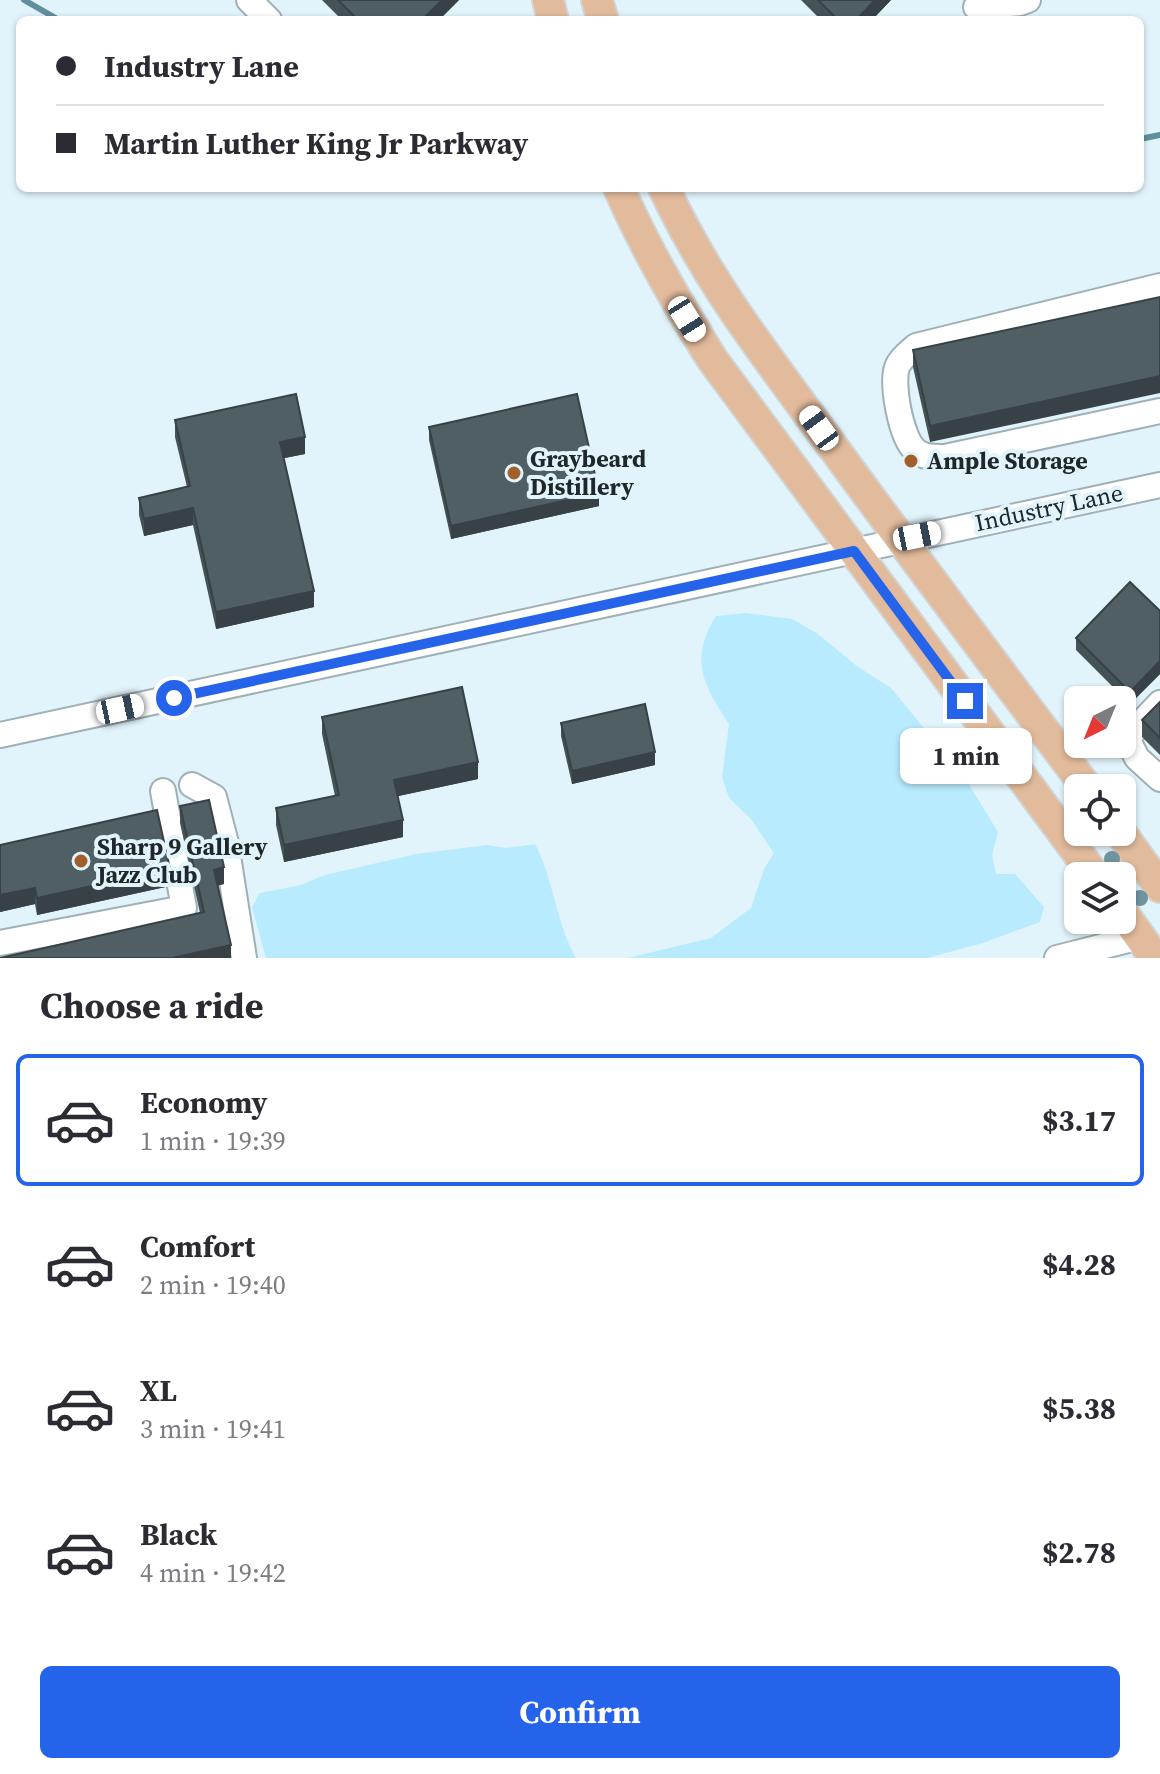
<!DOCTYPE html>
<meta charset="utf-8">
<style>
body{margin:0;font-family:"Source Serif 4",serif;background:#f2f2f3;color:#2b2b33;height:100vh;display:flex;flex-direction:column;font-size:30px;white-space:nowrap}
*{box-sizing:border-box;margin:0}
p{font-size:26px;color:#7c7c81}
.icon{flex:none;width:44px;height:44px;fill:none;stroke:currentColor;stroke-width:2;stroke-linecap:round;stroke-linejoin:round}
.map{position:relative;height:958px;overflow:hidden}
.side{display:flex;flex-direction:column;background:#fff;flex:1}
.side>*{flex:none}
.guide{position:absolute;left:16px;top:16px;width:1128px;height:176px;border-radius:12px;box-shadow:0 2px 6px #0004;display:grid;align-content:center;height:176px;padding:0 40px;background:#fff}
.needle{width:52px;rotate:223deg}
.fabs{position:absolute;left:1064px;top:686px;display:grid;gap:16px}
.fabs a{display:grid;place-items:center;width:72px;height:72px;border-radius:12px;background:#fff;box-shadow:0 2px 6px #0004;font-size:40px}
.end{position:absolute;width:36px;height:36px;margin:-18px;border:10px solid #2563eb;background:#fff;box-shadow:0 0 0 4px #fff}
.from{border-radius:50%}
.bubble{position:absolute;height:56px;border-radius:12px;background:#fff;box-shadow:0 2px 6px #0004;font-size:26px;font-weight:700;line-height:56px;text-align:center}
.car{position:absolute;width:24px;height:48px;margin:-24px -12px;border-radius:10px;box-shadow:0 0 6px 2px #0007;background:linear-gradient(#fff 24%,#345 0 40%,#fff 0 76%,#345 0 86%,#fff 0)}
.guide b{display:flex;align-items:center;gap:28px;height:76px;font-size:30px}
.guide b+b{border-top:2px solid #e1e1e2}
.guide i{width:20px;height:20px;background:#2b2b33}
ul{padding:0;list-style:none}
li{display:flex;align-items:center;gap:24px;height:132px;margin:0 16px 12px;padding:0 24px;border:4px solid transparent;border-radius:12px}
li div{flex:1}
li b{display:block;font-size:30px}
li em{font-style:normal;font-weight:700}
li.active{border-color:#2563eb}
li>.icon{width:72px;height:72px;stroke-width:1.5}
h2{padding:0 40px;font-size:36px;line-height:96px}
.button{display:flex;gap:16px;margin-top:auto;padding:16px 40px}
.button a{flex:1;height:92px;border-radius:12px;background:#2563eb;color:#fff;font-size:32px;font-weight:700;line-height:92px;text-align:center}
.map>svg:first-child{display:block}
</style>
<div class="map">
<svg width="1160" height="958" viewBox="0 0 1160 958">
<rect width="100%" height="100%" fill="#e2f4fb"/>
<path fill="#b8ebfd" d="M746,613l46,6 26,15 40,33 33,21 74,90 33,54 -6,23 4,19h19l29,33 -4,15 -57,21 -56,15h-299l83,-20 40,-30 13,-39 10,-16 -23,-34 -22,-21 -7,-21 7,-53c-26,-39 -40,-65 -13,-108z
M535,844c18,33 21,79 41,114h-310l-14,-51 8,-14 41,-8 24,-10 91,-21 71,-9 19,3z"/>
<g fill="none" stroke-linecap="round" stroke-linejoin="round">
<path stroke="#628f9e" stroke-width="6" d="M24,0l35,20
M1140,139l20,-4"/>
<defs>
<path id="minor" d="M249,0l20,20
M976,7l44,-4 8,-3
M1160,286l-244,60c-6,6 -14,11 -18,19 -8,16 3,73 17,85 8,8 20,7 30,7l215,-46
M1160,703l-33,35 10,20 23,21
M0,735l1160,-250
M192,785l22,12 12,46 18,115
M0,943l184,-35 -21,-117
M1057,958l83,-21"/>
<path id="major" d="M548,0l5,20
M597,0l6,20
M619,188c26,60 59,116 93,171l383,517
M664,188c45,97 106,173 169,259 83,114 169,228 254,341
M1120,832l40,55
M1122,912l33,46"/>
</defs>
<use href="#minor" stroke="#9fb0b6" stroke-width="28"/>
<use href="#major" stroke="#d2d4d4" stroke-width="34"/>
<use href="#minor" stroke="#fff" stroke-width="24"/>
<use href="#major" stroke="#e2bb9c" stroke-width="30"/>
</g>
<g fill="#7095a1">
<circle cx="1112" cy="859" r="8"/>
<circle cx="1140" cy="898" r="8"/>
</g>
<path fill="#455256" d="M322,0h137l-20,20h-97z
M801,0h90l-19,20h-51z
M1160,297l-230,145 -17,-75v-17z
M175,420l130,34 -21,4 30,149 -98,22 -23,-104 -49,11 -5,-21v-17l48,-11 -12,-50z
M429,427l170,79 -148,33 -22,-99z
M1160,611v63l-30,30 -54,-54v-12z
M1160,702v53l-18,-18v-17z
M322,717l156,62 -80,17 5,41 -119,25 -8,-37v-17l59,-12 -13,-62z
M561,723l94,42 -83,19 -11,-48z
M180,806l44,78 -7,2 14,72 -31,-45 -20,-90z
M0,845l170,41 -133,29 -2,-11 -35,8z"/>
<path fill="#384246" d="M442,0h17l-20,20h-17z
M875,0h16l-19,20h-16z
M1160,376v17l-230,49v-16z
M305,437v17l-25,5v-17z
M599,493v13l-148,33v-13z
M193,508v17l-49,11v-17z
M314,591v16l-98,22v-17z
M1160,661v13l-30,30v-12z
M655,752v13l-83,19v-13z
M478,762v17l-84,18v-17z
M403,820v17l-119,25v-17z
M224,867v17l-10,2v-16z
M170,869v17l-133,29v-17z
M35,888v16l-35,8v-17z
M231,945v13h-59z"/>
<path fill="#505f64" stroke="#384246" stroke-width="2" d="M338,0h104l-20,20h-64z
M818,0h57l-19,20h-18z
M1160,297v79l-230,50 -17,-76z
M296,394l9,43 -25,5 34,149 -98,21 -23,-104 -49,11 -5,-21 51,-12 -15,-66z
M577,394l22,99 -148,33 -22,-99z
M1130,582l30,29v50l-30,31 -54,-54z
M462,687l16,75 -84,18 9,40 -119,25 -8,-37 63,-13 -17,-78z
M1160,702v36l-18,-18z
M645,704l10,48 -83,19 -11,-48z
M209,800l15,67 -10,3 17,75 -59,13h-172l204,-46 -24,-106z
M157,810l13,59 -133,29 -2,-10 -35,7v-50z"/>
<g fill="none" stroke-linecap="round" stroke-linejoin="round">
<path stroke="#2563eb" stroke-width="10" d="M174,698l680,-147 111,150"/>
</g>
<g fill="#a1602a" stroke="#e2f4fb" stroke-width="3">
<circle cx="911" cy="461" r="8"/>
<circle cx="514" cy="473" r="8"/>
<circle cx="81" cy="861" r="8"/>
</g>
<g text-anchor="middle" stroke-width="8" stroke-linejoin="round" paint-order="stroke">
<g font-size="24" font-weight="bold" fill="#202729" stroke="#e2f4fb" text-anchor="start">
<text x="530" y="467">Graybeard<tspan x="530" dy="28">Distillery</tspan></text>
<text x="927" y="469">Ample Storage</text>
<text x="97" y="855">Sharp 9 Gallery<tspan x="97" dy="28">Jazz Club</tspan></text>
</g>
<g font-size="24" fill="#202729" stroke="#e2f4fb">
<text transform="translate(1049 508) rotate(-12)" y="8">Industry Lane</text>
</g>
</g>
</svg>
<div class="fabs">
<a><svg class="needle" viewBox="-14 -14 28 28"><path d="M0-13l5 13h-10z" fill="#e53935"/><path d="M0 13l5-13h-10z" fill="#7c7c81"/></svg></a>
<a><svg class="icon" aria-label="locate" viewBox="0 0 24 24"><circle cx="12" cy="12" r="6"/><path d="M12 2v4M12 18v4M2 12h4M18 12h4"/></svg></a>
<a><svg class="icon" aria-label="layers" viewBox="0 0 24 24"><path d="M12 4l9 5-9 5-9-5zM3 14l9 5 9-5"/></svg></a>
</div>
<i class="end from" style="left:174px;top:698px"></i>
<i class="end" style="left:965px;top:701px"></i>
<div class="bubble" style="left:900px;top:728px;width:132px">1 min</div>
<i class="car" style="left:687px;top:319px;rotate:148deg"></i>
<i class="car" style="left:819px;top:428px;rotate:324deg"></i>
<i class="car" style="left:917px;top:536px;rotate:79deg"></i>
<i class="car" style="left:120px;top:709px;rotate:78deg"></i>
<div class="guide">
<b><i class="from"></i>Industry Lane</b>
<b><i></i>Martin Luther King Jr Parkway</b>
</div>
</div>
<section class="side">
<h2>Choose a ride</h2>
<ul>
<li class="active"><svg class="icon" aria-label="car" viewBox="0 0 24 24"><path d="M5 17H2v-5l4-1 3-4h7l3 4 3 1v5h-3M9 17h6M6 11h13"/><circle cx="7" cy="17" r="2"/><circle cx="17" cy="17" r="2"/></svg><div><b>Economy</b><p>1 min · 19:39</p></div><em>$3.17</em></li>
<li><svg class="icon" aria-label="car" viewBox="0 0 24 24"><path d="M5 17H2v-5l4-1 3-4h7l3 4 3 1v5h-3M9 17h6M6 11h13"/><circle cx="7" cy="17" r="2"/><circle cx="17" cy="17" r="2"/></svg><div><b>Comfort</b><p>2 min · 19:40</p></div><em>$4.28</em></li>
<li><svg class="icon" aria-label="car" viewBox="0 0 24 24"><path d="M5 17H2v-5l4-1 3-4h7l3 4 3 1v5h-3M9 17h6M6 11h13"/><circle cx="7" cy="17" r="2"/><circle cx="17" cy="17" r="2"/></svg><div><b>XL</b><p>3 min · 19:41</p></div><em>$5.38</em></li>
<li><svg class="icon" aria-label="car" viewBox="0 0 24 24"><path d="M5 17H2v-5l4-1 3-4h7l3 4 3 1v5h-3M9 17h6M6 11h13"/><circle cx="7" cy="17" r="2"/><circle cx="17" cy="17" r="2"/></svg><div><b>Black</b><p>4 min · 19:42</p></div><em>$2.78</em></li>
</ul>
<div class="button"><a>Confirm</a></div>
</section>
